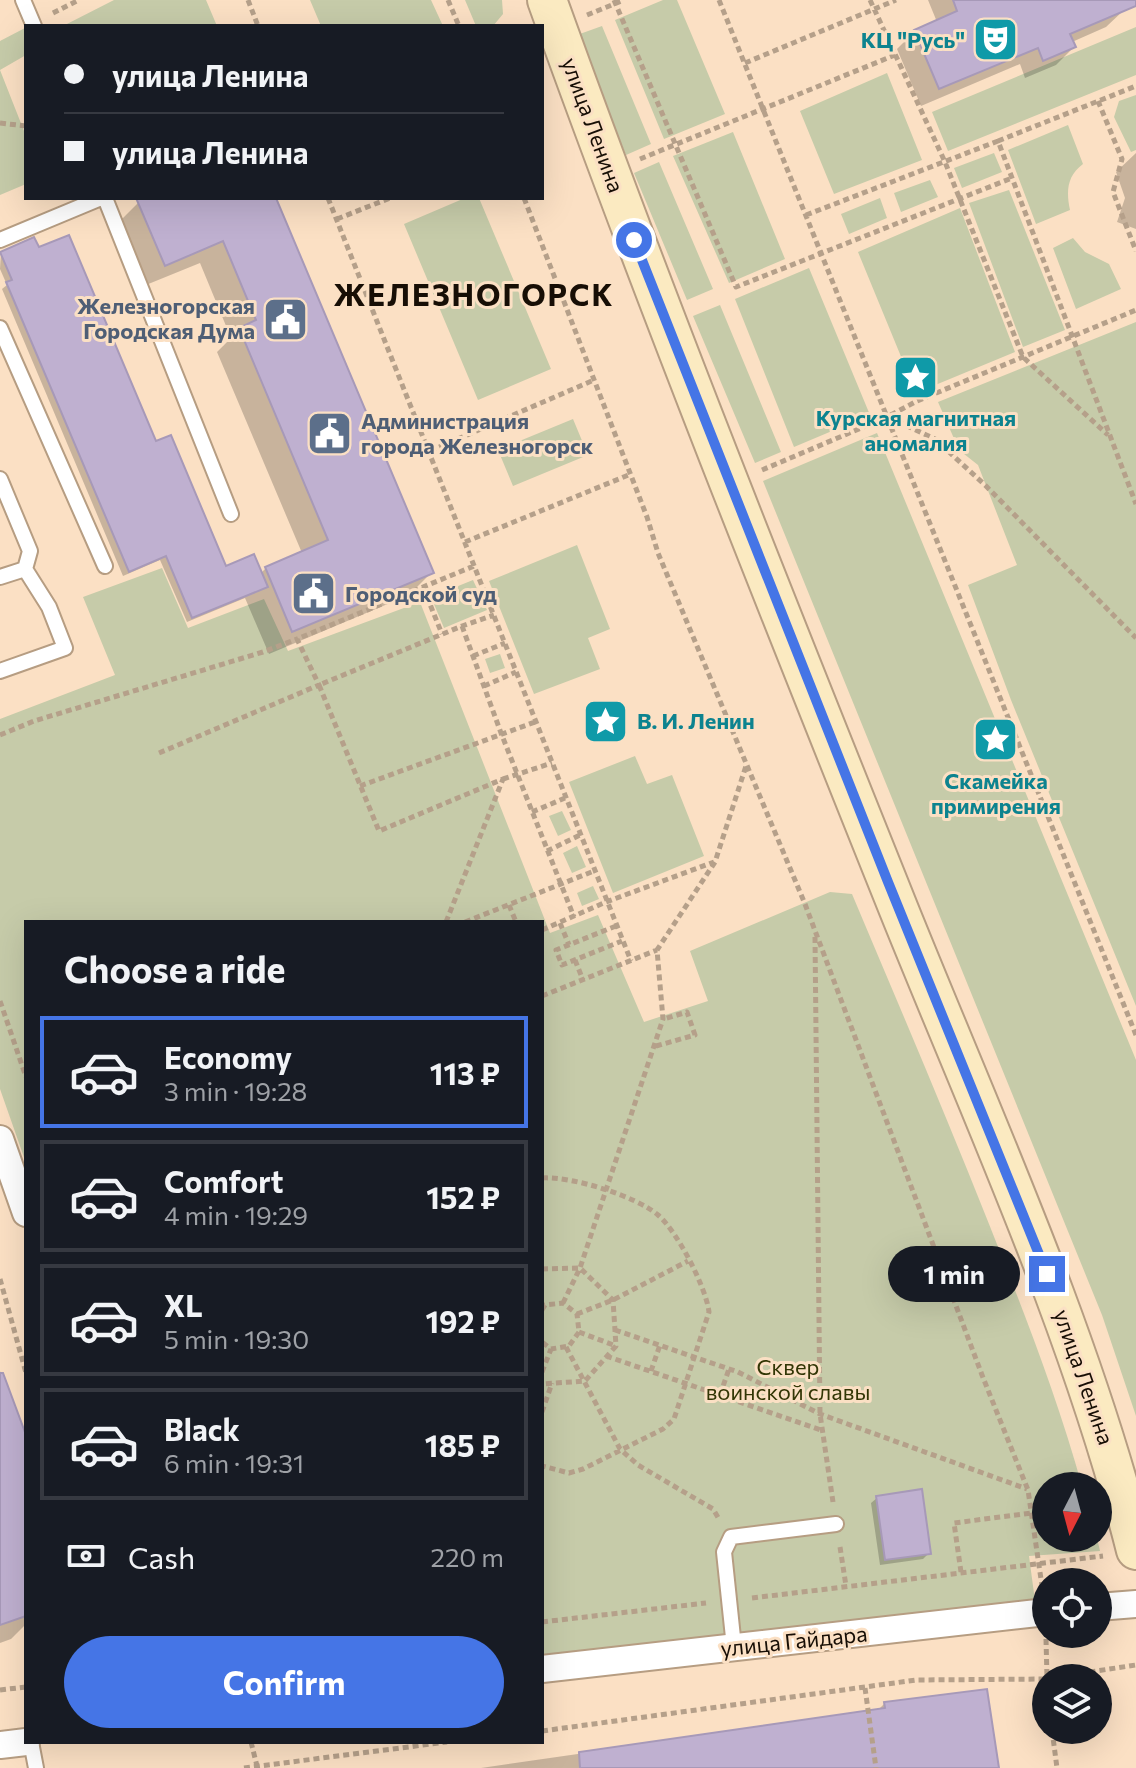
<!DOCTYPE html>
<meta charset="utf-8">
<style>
body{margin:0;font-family:Commissioner,sans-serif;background:#242831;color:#f1f3f6;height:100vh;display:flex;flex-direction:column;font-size:30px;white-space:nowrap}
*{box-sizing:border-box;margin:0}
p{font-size:26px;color:#9ea1a6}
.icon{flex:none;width:44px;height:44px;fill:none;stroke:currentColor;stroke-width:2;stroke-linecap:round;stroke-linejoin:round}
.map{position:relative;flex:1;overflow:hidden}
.side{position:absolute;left:24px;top:920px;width:520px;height:824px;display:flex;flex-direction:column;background:#171b24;border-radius:0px;box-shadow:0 8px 32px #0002}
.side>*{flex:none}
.banner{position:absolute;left:24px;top:24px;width:520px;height:176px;border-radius:0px;box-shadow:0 8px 32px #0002;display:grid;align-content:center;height:176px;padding:0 40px;background:#171b24}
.needle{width:52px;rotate:186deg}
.tools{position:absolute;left:1032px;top:1472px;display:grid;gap:16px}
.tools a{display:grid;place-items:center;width:80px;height:80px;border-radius:50%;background:#171b24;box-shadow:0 8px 32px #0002;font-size:40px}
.end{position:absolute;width:36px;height:36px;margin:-18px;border:10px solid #4575e6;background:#fff;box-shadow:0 0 0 4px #fff}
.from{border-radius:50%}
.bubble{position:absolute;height:56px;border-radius:28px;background:#171b24;box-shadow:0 8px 32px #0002;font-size:26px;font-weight:700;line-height:56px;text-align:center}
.banner b{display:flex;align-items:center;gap:28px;height:76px;font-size:30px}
.banner b+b{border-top:2px solid #363941}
.banner i{width:20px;height:20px;background:#f1f3f6}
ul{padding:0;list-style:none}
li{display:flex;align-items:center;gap:24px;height:112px;margin:0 16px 12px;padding:0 24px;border:4px solid #363941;border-radius:0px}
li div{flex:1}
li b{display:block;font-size:30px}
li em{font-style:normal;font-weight:700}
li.on{border-color:#4575e6}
li>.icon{width:72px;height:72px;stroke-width:1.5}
h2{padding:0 40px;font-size:36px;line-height:96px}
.pay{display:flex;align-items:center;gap:20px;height:88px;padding:0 40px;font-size:30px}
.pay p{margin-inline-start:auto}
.cta{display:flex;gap:16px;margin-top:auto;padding:16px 40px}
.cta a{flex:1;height:92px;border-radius:48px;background:#4575e6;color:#fff;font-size:32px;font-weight:700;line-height:92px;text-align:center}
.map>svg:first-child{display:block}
</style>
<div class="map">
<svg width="1136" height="1768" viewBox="0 0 1136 1768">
<rect width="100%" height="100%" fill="#fbe0c4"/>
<path fill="#c6cba9" d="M114,0h92l11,26h-154z
M310,0h121l12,26h-122z
M465,0h37l1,14 -10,12h-17z
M663,0h14l48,114 -61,25 -49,-119z
M602,26l49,118 -25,11 -49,-120z
M1136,27v48l-188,76 -16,-39z
M25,28l1,27 -26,15v-29z
M0,70l26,66v48l-26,11z
M887,73l35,87 -88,34 -34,-83z
M1136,95v55l-5,2 -17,-35 5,-16z
M1068,125l15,39c-16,12 -17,27 -13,46l-34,14 -28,-74z
M733,132l52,127 -56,24 -56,-127z
M994,153l8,19 -40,16 -8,-20z
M659,162l54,127 -26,11 -53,-127z
M930,180l8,17 -37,15 -7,-19z
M1009,190l56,140 -42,17 -54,-144z
M465,198h14l72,171 -73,31 -74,-176z
M880,198l7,20 -38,16 -8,-20z
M960,208l55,144 -99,41 -58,-141z
M1073,238l12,14 24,12 12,25 -45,20 -23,-61z
M809,268l61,147 -76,32 -59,-148z
M720,305l61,147 -26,11 -62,-147z
M1136,322v684l-125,-306 -43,-115 49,-20 -39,-100 -19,-15 -21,-48z
M573,419l15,36 -75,31 -15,-36z
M877,433l259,627v356l-34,-101 -339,-834z
M577,545l33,84 -22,9 12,31 -66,25 -45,-113z
M162,568l26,60 76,-29 24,52 132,-49 130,331 48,-18 46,107 64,-21 -18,-50 140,-59 22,2c46,109 93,219 137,330 34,86 68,172 93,262h-36v52h51l3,13 -71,5 6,45 -493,55v-734h-516v241l-26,-74v-370l115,-44 -32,-78z
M473,580l14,30 -43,18 -13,-31z
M500,654l5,14 -15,5 -5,-14z
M635,756l12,28 25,-9 32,81 -91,37 -44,-111z
M562,811l9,19 -13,6 -9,-20z
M577,846l9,21 -14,6 -9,-20z
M593,886l6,13 -17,7 -5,-13z"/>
<path fill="#0003" d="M928,0h192l4,10 -18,17 -34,15 2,5 -18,18 -31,13 -5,-14 -99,42 -24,-57 18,-18 22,-9z
M1136,153v76l-19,-7 8,-24 -9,-26z
M151,198h123l158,374 -23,23 -140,59 -24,-56 -58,24 -27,-62 -37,16 -121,-287 5,-4 -7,-16 1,-17 154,191 70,125 35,6 6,-6 36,-15 -85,-201 14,-14 -31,-75 -59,24 -26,-61 23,-23z
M0,1371l26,70v183l-15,15 -11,4z
M877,1498l52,55 -6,6 -43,6 -9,-62z
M885,1703l112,65h-516l396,-57z"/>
<path fill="#bfb0d0" stroke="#a799b8" stroke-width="2" d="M953,0h183v6l-66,28 6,13 -33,14 -5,-13 -99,41 -25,-59 43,-19z
M136,198h140l158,375 -142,59 -27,-65 63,-27 -89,-212 17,-8 -33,-79 -58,25z
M69,235l87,206 15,-6 55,131 28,-12 14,33 -76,31 -26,-62 -37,16 -123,-290 6,-2 -12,-28 34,-15 5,10z
M0,1373h3l23,62v181l-26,9z
M922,1489l9,65 -46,6 -9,-64z
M987,1689l12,79h-419l-1,-16 306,-44 -1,-6z"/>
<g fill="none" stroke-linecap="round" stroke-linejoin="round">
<defs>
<path id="service" d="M23,0l11,26
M105,198l126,316
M0,240l101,-42
M0,328l105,238
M0,479l30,72 -5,18 -25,8
M0,671l65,-23 -16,-41 -24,-38
M734,1647l-10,-95 7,-15 105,-13
M31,1742l5,26"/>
<path id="minor" d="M0,1139l26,74
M1098,1607l38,-3
M542,1669l504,-57
M0,1745l26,-3"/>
<path id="secondary" d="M547,0c110,306 231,608 352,910 85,211 181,419 237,640"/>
</defs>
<use href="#service" stroke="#b69d82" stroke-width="18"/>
<use href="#minor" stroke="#b69d82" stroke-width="30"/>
<use href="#secondary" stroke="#b69d82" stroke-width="42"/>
<path stroke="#b5a08a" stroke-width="5" stroke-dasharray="6 4" stroke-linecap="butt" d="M248,0l10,26
M448,0l11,26
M614,0l122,287 276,-109
M719,0l417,1035
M870,0l75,162 78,195 85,78
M53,13l26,-13
M587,15l37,-15
M745,63l151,-63
M1098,101l24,58 -9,33 23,59
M0,123l26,3
M998,141l138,-55
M640,159l255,-104
M328,198l303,763
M524,198l123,319 11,36 147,351 177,471 46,115 14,96
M806,215l192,-74 138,363
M337,219l53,-21
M888,417l47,22 51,47 150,152
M430,451l164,-71
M762,470l125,-53 30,-16 219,-91
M465,542l166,-68
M423,587l19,47
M462,626l39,107 73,184
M473,656l32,-13
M484,686l32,-14
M0,735l34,-14 229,-69 34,-13
M159,753l160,-68 -22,-46 177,-73
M503,779l49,-16
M360,786l175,-64
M532,812l33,-14
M547,851l33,-16
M509,905l7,17
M446,922l57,-143 -124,52 -60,-146 143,-59 32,-11
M465,922l129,-51
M560,923l9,22
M616,926l-60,24 6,15 60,-24
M542,930l64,-28 108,-40
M815,937l5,477 13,88
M575,960l8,20
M542,996l115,-46
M0,1001l26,76
M656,1046l39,-11 -8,-23 -23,7
M542,1178c29,-2 94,18 116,37 19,16 48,72 51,97l-35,107 -11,10 -80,40 -14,4 -27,-7
M542,1269l38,-1 33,32 3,46 -31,35 -43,3
M0,1279l26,94
M563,1303l17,-35 83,-249 -6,-69 58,-88 31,-96
M542,1310l3,-5 18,-2 14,11 2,18 -10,14 -18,3 -9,-7
M577,1314l36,-14 75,-39
M615,1330l123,42 82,42 207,75
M579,1332l37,14
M566,1347l54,102 18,16 75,44 6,10
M606,1356l215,74
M651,1371l9,-26
M542,1372l9,-23
M720,1395l9,-26
M542,1412l10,-29
M840,1547l6,39
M961,1572l-7,-49 77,-10
M752,1598l351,-42
M542,1622l164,-19
M1046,1639l1,39
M1050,1678l86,-13
M865,1688l11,80
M0,1690l26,-3
M1052,1730l5,38
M542,1731l374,-51 130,-1
M251,1742l6,24
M244,1768l203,-26"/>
<use href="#service" stroke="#fff" stroke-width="14"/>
<use href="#minor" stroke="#fff" stroke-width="26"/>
<use href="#secondary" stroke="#fbeac1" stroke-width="38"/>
</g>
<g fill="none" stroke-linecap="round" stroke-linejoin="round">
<path stroke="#4575e6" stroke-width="10" d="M634,240l254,642 159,392"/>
</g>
<defs>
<symbol id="theatre-square" viewBox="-11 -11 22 22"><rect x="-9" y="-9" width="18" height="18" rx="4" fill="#0f9aa8" stroke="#fbe0c4"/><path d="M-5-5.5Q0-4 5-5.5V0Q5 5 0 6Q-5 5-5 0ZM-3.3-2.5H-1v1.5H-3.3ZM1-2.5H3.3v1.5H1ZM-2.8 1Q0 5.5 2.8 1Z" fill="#fff"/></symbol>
<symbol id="civic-square" viewBox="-11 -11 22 22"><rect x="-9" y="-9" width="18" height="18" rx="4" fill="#5c6f8a" stroke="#fbe0c4"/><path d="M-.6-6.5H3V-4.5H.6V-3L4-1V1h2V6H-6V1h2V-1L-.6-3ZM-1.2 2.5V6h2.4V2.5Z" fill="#fff"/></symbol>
<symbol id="sight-square" viewBox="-11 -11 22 22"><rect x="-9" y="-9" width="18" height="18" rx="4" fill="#0f9aa8" stroke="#fbe0c4"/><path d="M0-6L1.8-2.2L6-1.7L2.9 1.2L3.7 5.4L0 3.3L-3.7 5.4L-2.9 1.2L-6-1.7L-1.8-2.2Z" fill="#fff"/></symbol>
</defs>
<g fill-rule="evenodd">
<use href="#theatre-square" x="970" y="14" width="51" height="51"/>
<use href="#civic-square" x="260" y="294" width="51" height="51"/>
<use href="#sight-square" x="890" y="352" width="51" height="51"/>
<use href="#civic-square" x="304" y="408" width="51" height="51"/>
<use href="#civic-square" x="288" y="568" width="51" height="51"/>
<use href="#sight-square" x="580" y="696" width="51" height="51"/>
<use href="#sight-square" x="970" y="714" width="51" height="51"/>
</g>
<g text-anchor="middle" stroke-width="6" stroke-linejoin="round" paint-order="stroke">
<g font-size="22" font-weight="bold" fill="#0d838f" stroke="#fbe0c4">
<text x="965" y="48" text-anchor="end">КЦ "Русь"</text>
<text x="916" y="426">Курская магнитная<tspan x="916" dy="25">аномалия</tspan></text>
<text x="637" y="729" text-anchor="start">В. И. Ленин</text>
<text x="996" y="789">Скамейка<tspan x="996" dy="25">примирения</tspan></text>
</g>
<g font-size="22" fill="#170e05" stroke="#fbe0c4">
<text transform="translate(593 125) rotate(70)" y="8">улица Ленина</text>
<text transform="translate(1084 1377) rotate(71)" y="8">улица Ленина</text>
<text transform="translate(794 1641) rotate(-6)" y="8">улица Гайдара</text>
</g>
<g font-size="22" font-weight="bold" fill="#4e5e75" stroke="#fbe0c4" text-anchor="start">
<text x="255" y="314" text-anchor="end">Железногорская<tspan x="255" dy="25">Городская Дума</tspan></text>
<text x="361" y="429">Администрация<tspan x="361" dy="25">города Железногорск</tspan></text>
<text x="345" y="602">Городской суд</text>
</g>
<g font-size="22" fill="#323605" stroke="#fbe0c4">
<text x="788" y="1375">Сквер<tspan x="788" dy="25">воинской славы</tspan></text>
</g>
<g font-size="30" font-weight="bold" letter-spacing="2" fill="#170e05" stroke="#fbe0c4">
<text x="474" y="306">ЖЕЛЕЗНОГОРСК</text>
</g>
</g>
</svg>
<div class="tools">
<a><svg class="needle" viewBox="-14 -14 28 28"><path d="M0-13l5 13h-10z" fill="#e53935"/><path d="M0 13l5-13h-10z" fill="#9ea1a6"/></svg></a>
<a><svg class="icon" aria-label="locate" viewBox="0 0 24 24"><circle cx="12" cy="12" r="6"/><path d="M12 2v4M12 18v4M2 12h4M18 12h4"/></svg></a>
<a><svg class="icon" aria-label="layers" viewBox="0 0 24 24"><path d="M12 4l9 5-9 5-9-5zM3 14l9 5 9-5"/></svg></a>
</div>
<i class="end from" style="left:634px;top:240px"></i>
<i class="end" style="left:1047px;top:1274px"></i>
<div class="bubble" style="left:888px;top:1246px;width:132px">1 min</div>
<div class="banner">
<b><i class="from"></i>улица Ленина</b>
<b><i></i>улица Ленина</b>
</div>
<section class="side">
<h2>Choose a ride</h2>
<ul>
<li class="on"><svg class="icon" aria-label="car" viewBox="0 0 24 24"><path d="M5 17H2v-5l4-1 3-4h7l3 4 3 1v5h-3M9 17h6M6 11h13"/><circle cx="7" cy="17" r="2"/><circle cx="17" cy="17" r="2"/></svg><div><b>Economy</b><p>3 min · 19:28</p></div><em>113 ₽</em></li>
<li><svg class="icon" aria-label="car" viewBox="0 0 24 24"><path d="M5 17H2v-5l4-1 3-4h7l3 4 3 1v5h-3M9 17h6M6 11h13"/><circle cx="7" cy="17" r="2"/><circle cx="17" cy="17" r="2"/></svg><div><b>Comfort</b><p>4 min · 19:29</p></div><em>152 ₽</em></li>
<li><svg class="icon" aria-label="car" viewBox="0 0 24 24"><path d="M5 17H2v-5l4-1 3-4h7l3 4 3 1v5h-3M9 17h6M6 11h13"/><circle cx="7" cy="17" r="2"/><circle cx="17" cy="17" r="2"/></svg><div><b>XL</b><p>5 min · 19:30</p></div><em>192 ₽</em></li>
<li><svg class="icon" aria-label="car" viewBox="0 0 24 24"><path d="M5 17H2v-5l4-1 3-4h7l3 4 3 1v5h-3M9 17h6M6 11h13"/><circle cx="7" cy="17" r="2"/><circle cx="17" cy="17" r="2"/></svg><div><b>Black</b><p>6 min · 19:31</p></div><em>185 ₽</em></li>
</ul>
<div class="pay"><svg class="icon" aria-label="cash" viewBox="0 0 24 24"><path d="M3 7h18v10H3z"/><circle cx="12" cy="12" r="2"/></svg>Cash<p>220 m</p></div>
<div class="cta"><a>Confirm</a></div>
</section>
</div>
